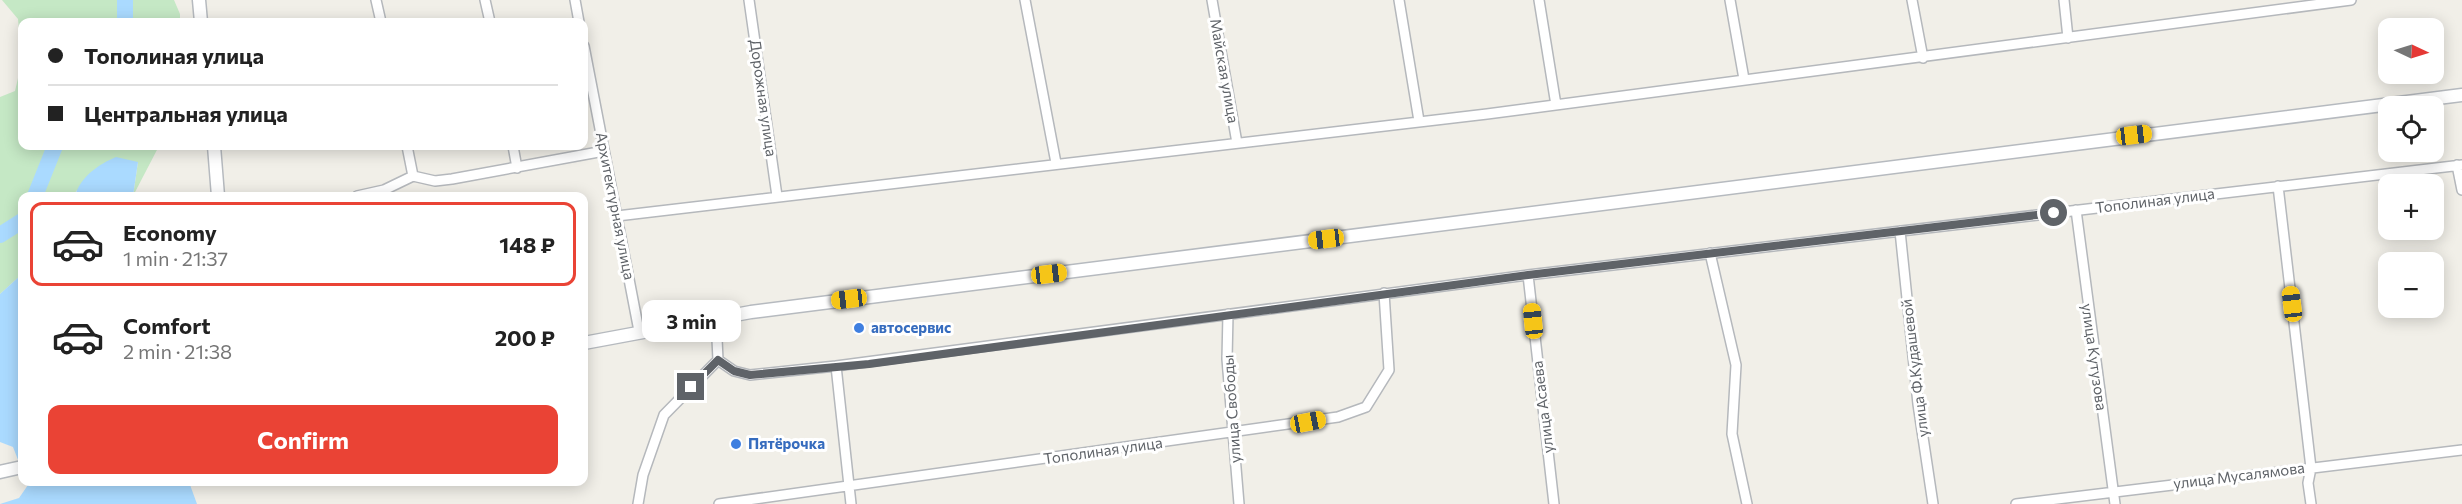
<!DOCTYPE html>
<meta charset="utf-8">
<style>
body{margin:0;font-family:Commissioner,sans-serif;background:#f2f2f2;color:#222;height:100vh;display:flex;flex-direction:column;font-size:22px;white-space:nowrap}
*{box-sizing:border-box;margin:0}
p{font-size:20px;color:#767676}
.icon{flex:none;width:33px;height:33px;fill:none;stroke:currentColor;stroke-width:2;stroke-linecap:round;stroke-linejoin:round}
.map{position:relative;flex:1;overflow:hidden}
.details{position:absolute;left:18px;top:192px;width:570px;height:294px;display:flex;flex-direction:column;background:#fff;border-radius:12px;box-shadow:0 3px 15px #0003}
.details>*{flex:none}
.top-card{position:absolute;left:18px;top:18px;width:570px;height:132px;border-radius:12px;box-shadow:0 3px 15px #0003;display:grid;align-content:center;height:132px;padding:0 30px;background:#fff}
.needle{width:39px;rotate:94deg}
.buttons{position:absolute;left:2378px;top:18px;display:grid;gap:12px}
.buttons a{display:grid;place-items:center;width:66px;height:66px;border-radius:12px;background:#fff;box-shadow:0 3px 15px #0003;font-size:30px}
.end{position:absolute;width:27px;height:27px;margin:-14px;border:8px solid #5f6368;background:#fff;box-shadow:0 0 0 3px #fff}
.from{border-radius:50%}
.bubble{position:absolute;height:42px;border-radius:12px;background:#fff;box-shadow:0 3px 15px #0003;font-size:20px;font-weight:700;line-height:42px;text-align:center}
.car{position:absolute;width:18px;height:36px;margin:-18px -9px;border-radius:8px;box-shadow:0 0 4px 2px #0007;background:linear-gradient(#f5c518 24%,#345 0 40%,#f5c518 0 76%,#345 0 86%,#f5c518 0)}
.top-card b{display:flex;align-items:center;gap:21px;height:57px;font-size:22px}
.top-card b+b{border-top:2px solid #e0e0e0}
.top-card i{width:15px;height:15px;background:#222}
ul{padding:10px 0 0;list-style:none}
li{display:flex;align-items:center;gap:18px;height:84px;margin:0 12px 9px;padding:0 18px;border:3px solid transparent;border-radius:12px}
li div{flex:1}
li b{display:block;font-size:22px}
li em{font-style:normal;font-weight:700}
li.selected{border-color:#ea4335}
li>.icon{width:54px;height:54px;stroke-width:1.5}
.button{display:flex;gap:12px;margin-top:auto;padding:12px 30px}
.button a{flex:1;height:69px;border-radius:12px;background:#ea4335;color:#fff;font-size:24px;font-weight:700;line-height:69px;text-align:center}
.map>svg:first-child{display:block}
</style>
<div class="map">
<svg width="2462" height="504" viewBox="0 0 2462 504">
<rect width="100%" height="100%" fill="#f1efe8"/>
<path fill="#c5e8c5" d="M2,0h172l6,14v8h-158v124h137l-26,50 5,-34 -62,29 -1,5h-53v78l-22,20v-197l15,-6 7,-30 -4,-42z"/>
<path fill="#aadaff" d="M116,157l22,5 -5,34h-58c5,-19 24,-32 41,-39z
M22,274v196l-9,-23 -13,-5v-148z
M27,482h162l8,22h-197l19,-6 9,-13z"/>
<g fill="none" stroke-linecap="round" stroke-linejoin="round">
<path stroke="#aadaff" stroke-width="16" d="M125,22v-22
M35,196l20,-50
M0,235l22,-14"/>
<defs>
<path id="street" d="M376,0l5,22
M485,0l5,22
M575,0l4,22
M749,0l28,196
M1025,0l31,163
M1212,0l25,143
M1399,0l20,121
M1539,0l17,105
M1730,0l14,79
M1912,0l11,58
M2064,0l4,38
M584,46l55,285
M407,146l6,30
M513,146l4,22
M2457,165l5,25
M413,176l22,5 17,-2 152,-28
M2278,186l33,282 -3,15 3,21
M357,196l27,-6 29,-14
M2076,210l39,294
M617,216l870,-102 864,-114
M1900,231l18,173 15,100
M1710,253l26,112 -4,69 15,70
M1528,275l26,229
M1228,314l-1,45 12,145
M718,360l16,11 16,4 86,-9 15,138
M836,366l692,-91 934,-110
M638,504l5,-29 21,-60 54,-55 -2,-42
M719,504l619,-87 28,-10 23,-37 -5,-77
M2016,504l446,-54"/>
<path id="secondary" d="M199,0l2,22
M214,146l4,50
M584,343l167,-31 1711,-217
M0,472l22,-5"/>
</defs>
<use href="#street" stroke="#b5b8bc" stroke-width="12"/>
<use href="#secondary" stroke="#b6babf" stroke-width="15"/>
<use href="#street" stroke="#fff" stroke-width="9"/>
<use href="#secondary" stroke="#fff" stroke-width="12"/>
</g>
<g fill="none" stroke-linecap="round" stroke-linejoin="round">
<path stroke="#5f6368" stroke-width="8" d="M691,387l27,-27 16,11 16,4 119,-11 659,-89 526,-62"/>
</g>
<g fill="#3f7fe0" stroke="#fff" stroke-width="2">
<circle cx="859" cy="328" r="6"/>
<circle cx="736" cy="444" r="6"/>
</g>
<g text-anchor="middle" stroke-width="6" stroke-linejoin="round" paint-order="stroke">
<g font-size="15" fill="#5f6368" stroke="#fff">
<text transform="translate(1224 71) rotate(80)" y="5">Майская улица</text>
<text transform="translate(763 98) rotate(82)" y="5">Дорожная улица</text>
<text transform="translate(2155 201) rotate(-7)" y="5">Тополиная улица</text>
<text transform="translate(615 206) rotate(79)" y="5">Архитектурная улица</text>
<text transform="translate(2094 357) rotate(82)" y="5">улица Кутузова</text>
<text transform="translate(1915 368) rotate(-97)" y="5">улица Ф.Кудашевой</text>
<text transform="translate(1543 407) rotate(-97)" y="5">улица Асаева</text>
<text transform="translate(1232 409) rotate(-94)" y="5">улица Свободы</text>
<text transform="translate(1103 451) rotate(-8)" y="5">Тополиная улица</text>
<text transform="translate(2239 476) rotate(-7)" y="5">улица Мусалямова</text>
</g>
<g font-size="15" font-weight="bold" fill="#366cbe" stroke="#fff" text-anchor="start">
<text x="871" y="333">автосервис</text>
<text x="748" y="449">Пятёрочка</text>
</g>
</g>
</svg>
<div class="buttons">
<a><svg class="needle" viewBox="-14 -14 28 28"><path d="M0-13l5 13h-10z" fill="#e53935"/><path d="M0 13l5-13h-10z" fill="#767676"/></svg></a>
<a><svg class="icon" aria-label="locate" viewBox="0 0 24 24"><circle cx="12" cy="12" r="6"/><path d="M12 2v4M12 18v4M2 12h4M18 12h4"/></svg></a>
<a>+</a>
<a>−</a>
</div>
<i class="end from" style="left:2054px;top:213px"></i>
<i class="end" style="left:691px;top:387px"></i>
<div class="bubble" style="left:642px;top:300px;width:99px">3 min</div>
<i class="car" style="left:2134px;top:135px;rotate:83deg"></i>
<i class="car" style="left:1326px;top:239px;rotate:263deg"></i>
<i class="car" style="left:1049px;top:274px;rotate:83deg"></i>
<i class="car" style="left:849px;top:299px;rotate:263deg"></i>
<i class="car" style="left:2292px;top:304px;rotate:353deg"></i>
<i class="car" style="left:1533px;top:321px;rotate:354deg"></i>
<i class="car" style="left:1308px;top:422px;rotate:79deg"></i>
<div class="top-card">
<b><i class="from"></i>Тополиная улица</b>
<b><i></i>Центральная улица</b>
</div>
<section class="details">
<ul>
<li class="selected"><svg class="icon" aria-label="car" viewBox="0 0 24 24"><path d="M5 17H2v-5l4-1 3-4h7l3 4 3 1v5h-3M9 17h6M6 11h13"/><circle cx="7" cy="17" r="2"/><circle cx="17" cy="17" r="2"/></svg><div><b>Economy</b><p>1 min · 21:37</p></div><em>148 ₽</em></li>
<li><svg class="icon" aria-label="car" viewBox="0 0 24 24"><path d="M5 17H2v-5l4-1 3-4h7l3 4 3 1v5h-3M9 17h6M6 11h13"/><circle cx="7" cy="17" r="2"/><circle cx="17" cy="17" r="2"/></svg><div><b>Comfort</b><p>2 min · 21:38</p></div><em>200 ₽</em></li>
</ul>
<div class="button"><a>Confirm</a></div>
</section>
</div>
